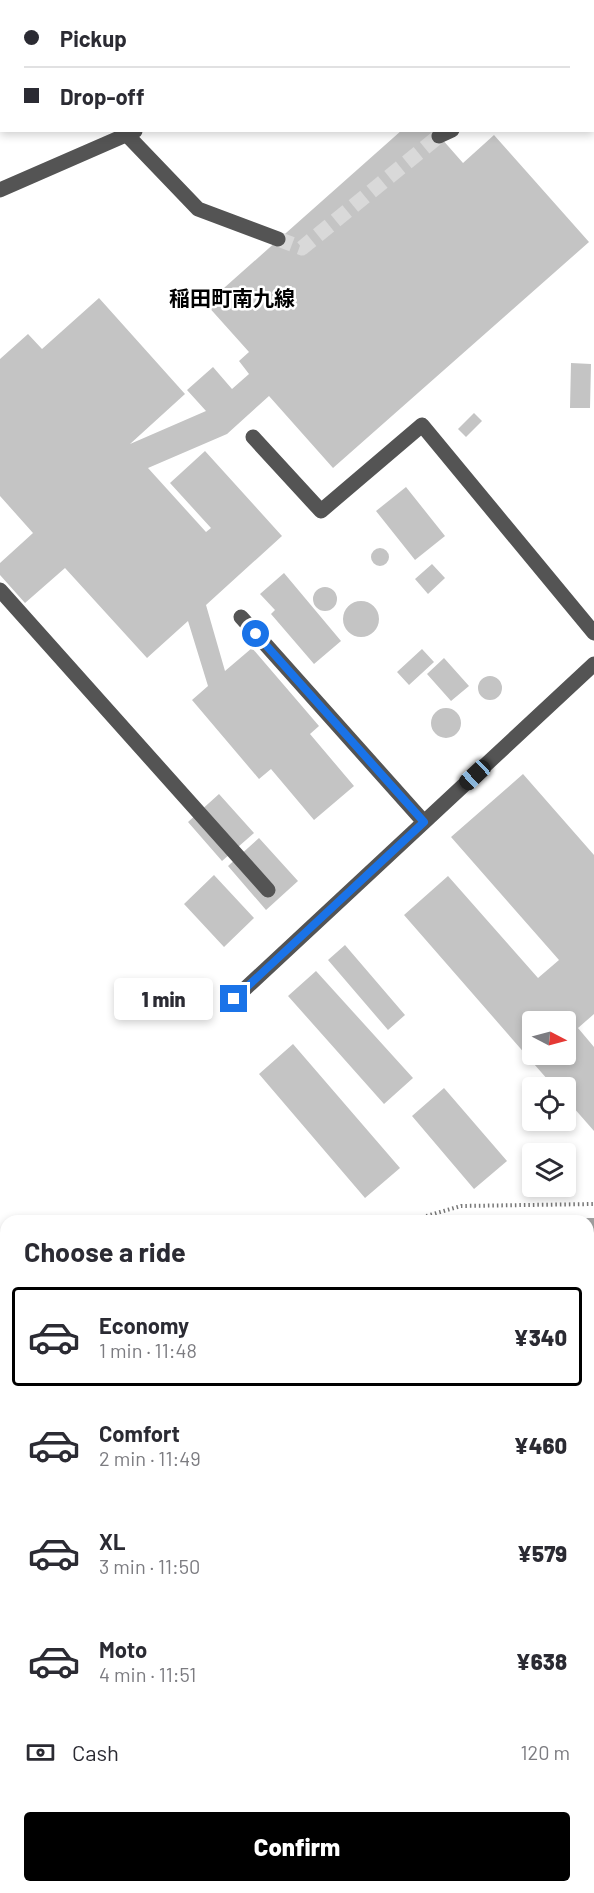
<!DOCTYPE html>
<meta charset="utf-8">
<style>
body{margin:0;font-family:Barlow,"Noto Sans JP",sans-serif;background:#f2f2f3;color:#2b2b33;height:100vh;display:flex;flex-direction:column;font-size:22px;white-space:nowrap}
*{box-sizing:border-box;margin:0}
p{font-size:20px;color:#7c7c81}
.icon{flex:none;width:33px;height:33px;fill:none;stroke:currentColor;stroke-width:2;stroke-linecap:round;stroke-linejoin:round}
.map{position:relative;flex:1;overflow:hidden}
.sheet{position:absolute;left:0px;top:1215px;width:594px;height:678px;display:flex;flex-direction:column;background:#fff;border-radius:18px 18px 0 0;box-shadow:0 3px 9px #0003}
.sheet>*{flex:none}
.banner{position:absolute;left:0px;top:0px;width:594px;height:132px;box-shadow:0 3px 9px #0003;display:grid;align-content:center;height:132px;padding:0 24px;background:#fff}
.needle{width:39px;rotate:96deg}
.tools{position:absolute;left:522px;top:1011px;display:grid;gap:12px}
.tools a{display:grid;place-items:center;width:54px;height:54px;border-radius:6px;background:#fff;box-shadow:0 3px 9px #0003;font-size:30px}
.end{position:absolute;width:27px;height:27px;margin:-14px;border:8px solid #1a73e8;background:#fff;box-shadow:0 0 0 3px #fff}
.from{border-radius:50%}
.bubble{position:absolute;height:42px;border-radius:6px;background:#fff;box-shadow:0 3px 9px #0003;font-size:20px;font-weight:800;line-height:42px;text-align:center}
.car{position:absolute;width:18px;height:36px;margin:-18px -9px;border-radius:8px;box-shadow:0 0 4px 2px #0007;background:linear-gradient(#222 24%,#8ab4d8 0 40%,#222 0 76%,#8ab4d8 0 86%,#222 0)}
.banner b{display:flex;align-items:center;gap:21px;height:57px;font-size:22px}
.banner b+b{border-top:2px solid #e1e1e2}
.banner i{width:15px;height:15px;background:#2b2b33}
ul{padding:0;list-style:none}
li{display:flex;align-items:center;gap:18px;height:99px;margin:0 12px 9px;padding:0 12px;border:3px solid transparent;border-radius:6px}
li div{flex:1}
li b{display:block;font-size:22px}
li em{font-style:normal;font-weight:800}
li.current{border-color:#000}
li>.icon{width:54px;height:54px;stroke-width:1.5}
h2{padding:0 24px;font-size:27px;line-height:72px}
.pay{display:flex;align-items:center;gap:15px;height:66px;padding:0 24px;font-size:22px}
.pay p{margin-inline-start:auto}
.action{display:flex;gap:12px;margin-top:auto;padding:12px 24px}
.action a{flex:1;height:69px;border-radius:6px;background:#000;color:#fff;font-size:24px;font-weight:800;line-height:69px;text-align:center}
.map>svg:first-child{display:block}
</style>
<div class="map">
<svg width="594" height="1893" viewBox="0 0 594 1893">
<rect width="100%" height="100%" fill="#fff"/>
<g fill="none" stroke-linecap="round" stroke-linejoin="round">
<path stroke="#a2a2a2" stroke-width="48" d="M588,1242h6
M0,1384l6,1"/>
</g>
<path fill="#c4c4c4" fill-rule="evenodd" d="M402,130h32l29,33 31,-28 95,107 -256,226 -64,-72 -42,38 -79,34 58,64 5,-4 -41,-45 35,-32 77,85 -76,69 19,66 27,-23 67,78 -9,8 44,52 -40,34 -43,-51 -12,10 -67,-79 16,-14 -20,-65 -41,37 -82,-90 -40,35 -25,-28v-12l33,-30 -33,-37v-137l28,-25 14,15 57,-51 86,96 -55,50 76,-33 -19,-21 26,-23 19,22 17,-15 -10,-13 10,-9 -43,-48z
M571,363l20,1 -1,44h-20z
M474,413l8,8 -16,16 -8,-8z
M406,487l39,49 -30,24 -39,-49z
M371 557a9 9 0 1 1 18 0a9 9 0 1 1-18 0Z
M432,564l13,14 -17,16 -13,-15z
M284,573l57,68 -27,23 -43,-50 4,-4 -15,-16z
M313 599a12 12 0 1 1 24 0a12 12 0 1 1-24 0Z
M343 619a18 18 0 1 1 36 0a18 18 0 1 1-36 0Z
M422,649l12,13 -25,23 -12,-13z
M444,658l25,28 -18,15 -24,-27z
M478 688a12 12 0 1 1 24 0a12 12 0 1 1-24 0Z
M431 723a15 15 0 1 1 30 0a15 15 0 1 1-30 0Z
M523,774l71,81v159l-16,14 16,19v84l-28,-32v-11h-11l-151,-173 44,-39 90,102 21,-18 -108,-123zM532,1022h34v32h-34z
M219,794l35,39 -32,28 -34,-39z
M259,838l39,43 -32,29 -38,-44z
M214,875l40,43 -30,29 -40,-43z
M345,945l60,70 -17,15 -60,-70z
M316,971l97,107 -29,26 -96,-108z
M293,1044l107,124 -35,30 -106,-124z
M444,1088l63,73 -33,28 -62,-73z
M588,1641l6,1v203h-6z
M0,1852h6v35h103v6h-109z"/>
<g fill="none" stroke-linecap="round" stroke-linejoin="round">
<path stroke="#d9d9d9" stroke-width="15" stroke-dasharray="15 8" stroke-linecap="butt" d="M278,239l24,9 137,-112"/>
<path stroke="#767676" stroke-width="4" stroke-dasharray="1.5 3" stroke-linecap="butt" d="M409,1221l52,-15 133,-2
M588,1331h6
M0,1351h6
M588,1393l6,-1
M0,1553l6,-1"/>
<path stroke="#545454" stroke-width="15" d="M77,0v2
M592,63l2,-1
M125,130l2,5 71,74 80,30
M439,136l13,-6
M0,190l135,-59
M253,437l68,74 101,-86 172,208
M0,590l268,300
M241,617l183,205
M234,999l360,-335
M588,1361l6,-1
M588,1430l6,-1
M0,1517l6,-1
M588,1567h6
M588,1625h6
M0,1839h6
M203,1893v-3l391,2"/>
</g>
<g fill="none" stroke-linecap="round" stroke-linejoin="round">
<path stroke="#1a73e8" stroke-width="8" d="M234,999l190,-177 -168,-188"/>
</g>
<g text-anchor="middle" stroke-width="5" stroke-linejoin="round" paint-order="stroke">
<g font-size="21" font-weight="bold" fill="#000" stroke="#fff">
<text x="232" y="306">稲田町南九線</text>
</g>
</g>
</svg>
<div class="tools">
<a><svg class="needle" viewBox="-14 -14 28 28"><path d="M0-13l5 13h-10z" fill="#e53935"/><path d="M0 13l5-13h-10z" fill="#7c7c81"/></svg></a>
<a><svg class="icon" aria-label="locate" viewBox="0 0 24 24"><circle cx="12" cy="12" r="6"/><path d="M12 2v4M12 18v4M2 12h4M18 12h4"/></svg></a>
<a><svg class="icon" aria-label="layers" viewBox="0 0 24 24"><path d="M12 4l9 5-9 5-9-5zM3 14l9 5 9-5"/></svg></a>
</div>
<i class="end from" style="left:256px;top:634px"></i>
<i class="end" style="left:234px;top:999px"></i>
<div class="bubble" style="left:114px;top:978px;width:99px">1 min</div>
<i class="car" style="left:475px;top:775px;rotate:227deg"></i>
<div class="banner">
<b><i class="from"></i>Pickup</b>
<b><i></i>Drop-off</b>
</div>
<section class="sheet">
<h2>Choose a ride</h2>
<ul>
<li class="current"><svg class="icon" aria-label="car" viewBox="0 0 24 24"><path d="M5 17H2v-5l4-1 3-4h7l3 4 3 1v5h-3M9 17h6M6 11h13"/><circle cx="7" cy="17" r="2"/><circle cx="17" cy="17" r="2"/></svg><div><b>Economy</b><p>1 min · 11:48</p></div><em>¥340</em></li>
<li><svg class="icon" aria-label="car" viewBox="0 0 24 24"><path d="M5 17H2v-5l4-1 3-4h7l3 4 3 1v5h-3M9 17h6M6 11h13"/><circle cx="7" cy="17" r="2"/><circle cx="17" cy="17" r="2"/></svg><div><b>Comfort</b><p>2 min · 11:49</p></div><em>¥460</em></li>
<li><svg class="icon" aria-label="car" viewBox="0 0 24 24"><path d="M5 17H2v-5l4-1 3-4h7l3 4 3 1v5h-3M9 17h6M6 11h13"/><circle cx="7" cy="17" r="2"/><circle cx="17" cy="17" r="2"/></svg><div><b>XL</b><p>3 min · 11:50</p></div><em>¥579</em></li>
<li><svg class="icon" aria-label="car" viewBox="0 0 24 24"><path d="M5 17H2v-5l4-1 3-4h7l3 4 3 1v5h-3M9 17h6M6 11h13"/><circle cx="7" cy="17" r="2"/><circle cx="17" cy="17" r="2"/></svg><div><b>Moto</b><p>4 min · 11:51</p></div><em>¥638</em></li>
</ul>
<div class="pay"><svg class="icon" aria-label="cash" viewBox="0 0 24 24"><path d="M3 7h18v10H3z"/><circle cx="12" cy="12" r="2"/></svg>Cash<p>120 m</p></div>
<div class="action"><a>Confirm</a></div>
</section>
</div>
